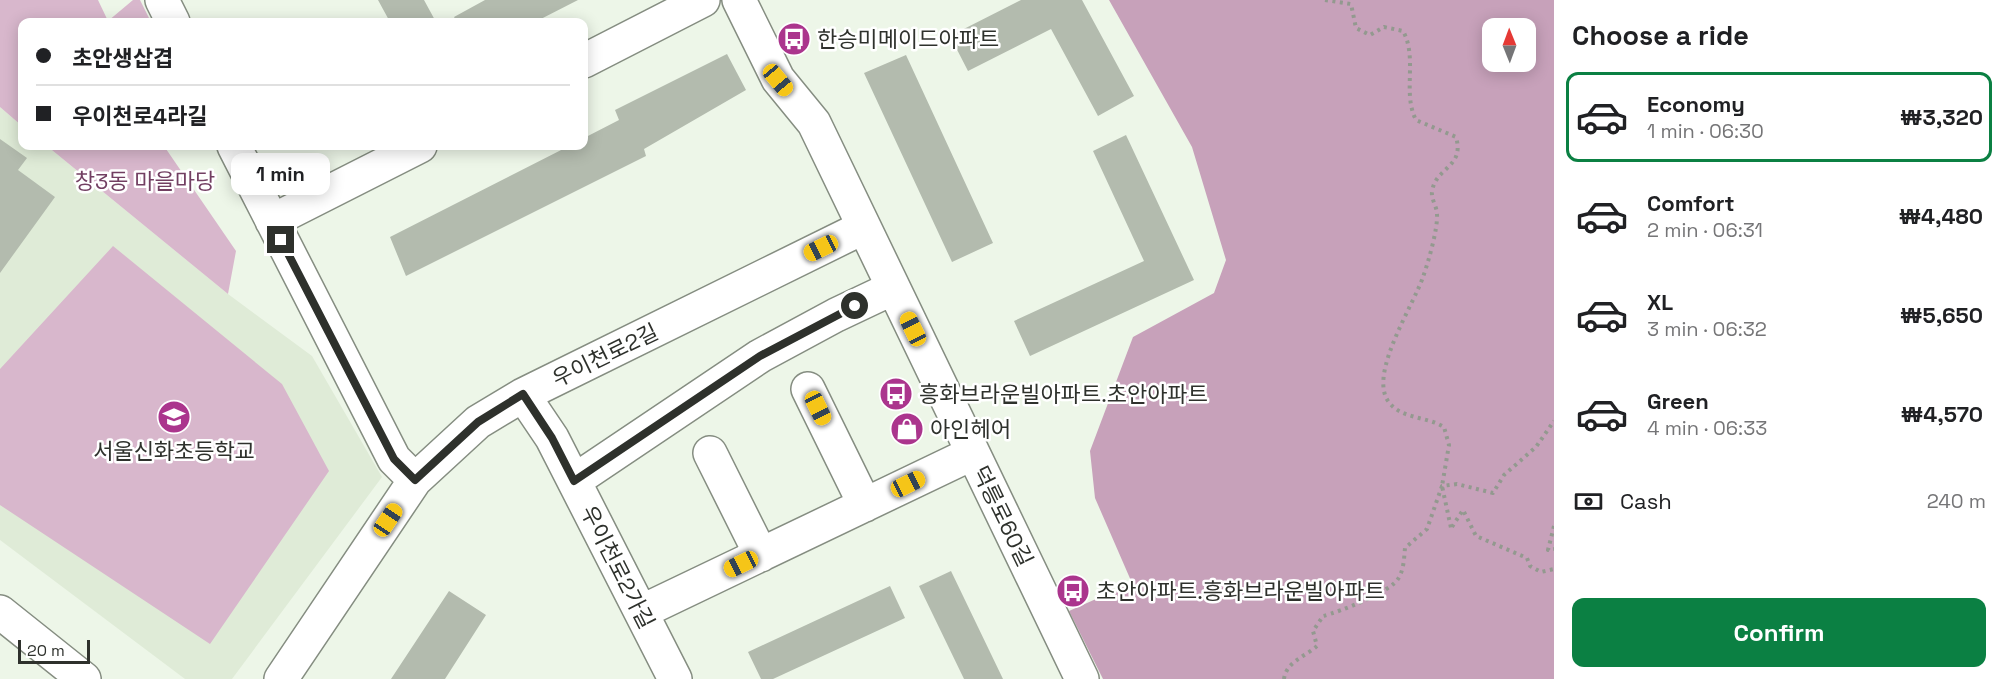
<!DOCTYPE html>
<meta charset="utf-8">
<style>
body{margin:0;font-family:"Space Grotesk","Noto Sans KR",sans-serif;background:#f6f6f6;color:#202124;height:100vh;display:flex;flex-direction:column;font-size:22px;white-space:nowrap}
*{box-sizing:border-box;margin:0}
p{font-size:20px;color:#757577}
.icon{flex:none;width:33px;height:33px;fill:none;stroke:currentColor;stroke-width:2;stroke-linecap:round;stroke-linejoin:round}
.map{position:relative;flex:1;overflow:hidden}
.panel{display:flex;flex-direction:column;background:#fff;width:450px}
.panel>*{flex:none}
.banner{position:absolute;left:18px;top:18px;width:570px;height:132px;border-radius:12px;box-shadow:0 3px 15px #0003;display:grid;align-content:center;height:132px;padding:0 18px;background:#fff}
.needle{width:39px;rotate:359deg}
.buttons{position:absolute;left:1482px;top:18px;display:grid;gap:12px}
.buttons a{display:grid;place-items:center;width:54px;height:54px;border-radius:12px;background:#fff;box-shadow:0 3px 15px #0003;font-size:30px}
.scale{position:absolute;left:18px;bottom:15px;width:72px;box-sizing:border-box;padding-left:6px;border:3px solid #2e312c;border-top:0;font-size:16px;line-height:21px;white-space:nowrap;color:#2e312c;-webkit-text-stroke:4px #fff;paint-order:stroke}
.end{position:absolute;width:27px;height:27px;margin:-14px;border:8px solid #2e312c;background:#fff;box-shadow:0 0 0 3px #fff}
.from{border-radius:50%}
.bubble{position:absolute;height:42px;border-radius:12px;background:#fff;box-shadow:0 3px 15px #0003;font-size:20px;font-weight:600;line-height:42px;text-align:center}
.car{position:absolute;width:18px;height:36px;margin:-18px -9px;border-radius:8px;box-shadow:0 0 4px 2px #0007;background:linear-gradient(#f5c518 24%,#345 0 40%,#f5c518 0 76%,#345 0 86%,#f5c518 0)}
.banner b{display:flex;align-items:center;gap:21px;height:57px;font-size:22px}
.banner b+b{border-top:2px solid #e0e0e0}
.banner i{width:15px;height:15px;background:#202124}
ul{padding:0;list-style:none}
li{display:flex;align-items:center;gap:18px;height:90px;margin:0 12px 9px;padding:0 6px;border:3px solid transparent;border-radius:12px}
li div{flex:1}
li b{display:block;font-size:22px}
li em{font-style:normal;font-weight:600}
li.on{border-color:#0b8043}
li>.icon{width:54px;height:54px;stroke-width:1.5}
h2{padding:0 18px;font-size:27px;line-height:72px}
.pay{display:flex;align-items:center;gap:15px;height:66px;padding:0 18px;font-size:22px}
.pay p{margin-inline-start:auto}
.button{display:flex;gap:12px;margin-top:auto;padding:12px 18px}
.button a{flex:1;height:69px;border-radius:12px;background:#0b8043;color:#fff;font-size:24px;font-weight:600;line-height:69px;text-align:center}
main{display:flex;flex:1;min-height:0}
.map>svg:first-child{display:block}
</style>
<main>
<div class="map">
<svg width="1554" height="679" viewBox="0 0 1554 679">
<rect width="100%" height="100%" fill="#edf6e8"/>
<path fill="#dfebd7" d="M0,107l22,19v20h25l181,148 84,62 70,121 -150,202h-47l-185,-139z"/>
<path fill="#d8b7cc" d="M0,0h98l10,21 25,-21h7l11,22h-129v104l-22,-19z
M47,146h117l72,105 -8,43z
M113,246l169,138 47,87 -119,173 -210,-139v-136z"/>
<path fill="#c7a1ba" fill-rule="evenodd" d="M1109,0h445v679h-451l-34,-68 63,-28 -37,-85 -5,-47 43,-114 81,-44 12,-33 -34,-113zM1492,28h34v34h-34z"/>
<path fill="#b3bbae" d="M378,0h46l12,22h-46z
M485,0h93l-43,22h-78l-3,-5z
M1021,0h61l52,96 -36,20 -47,-87 -83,42 -18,-35z
M727,54l19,36 -102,59 2,7 -240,120 -16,-39 179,-91h15v-8l35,-18 -4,-10z
M906,55l87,188 -41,19 -88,-189z
M1126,135l68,145 -164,76 -16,-35 130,-60 -51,-110z
M0,139l27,19 -9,12 37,27 -55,76z
M951,571l52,108h-39l-45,-93z
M890,586l15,32 -132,61h-12l-13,-27z
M449,591l37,24 -41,64h-54z"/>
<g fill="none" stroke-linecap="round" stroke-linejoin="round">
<defs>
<path id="minor" d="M162,0l11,22
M739,0l39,79 36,44 268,556
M584,61l119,-61
M234,146l160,313 21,21
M272,221l148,-75
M808,389l57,116
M523,395l29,43 123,241
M710,453l51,102
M574,481l186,-125 76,-41 57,-27
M0,612l84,67
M641,612l332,-159
M281,679l134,-199 63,-58 45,-27 341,-168"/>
</defs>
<use href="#minor" stroke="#858d81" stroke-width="36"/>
<path stroke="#93998f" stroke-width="4" stroke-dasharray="3 4.5" stroke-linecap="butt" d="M1325,0l26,4 5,24 14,7 14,-8 19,4c15,27 -1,62 13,89l40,17c9,31 -21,30 -24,55 -1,7 5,15 5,22 1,15 -9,49 -14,63 -10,29 -54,96 -35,124 12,18 38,15 56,26l5,18 -7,41 9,42
M1554,526l-6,24 6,-1
M1452,527l11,-17 13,26 51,22 3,8 11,6 13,-3
M1284,679c2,-17 22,-23 33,-33l-4,-15 10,-15c16,-4 67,-24 75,-37 6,-9 6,-21 7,-31l22,-19 15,-43 15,-2 36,9 11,-18 32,-28 18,-26"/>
<use href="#minor" stroke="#fff" stroke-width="33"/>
</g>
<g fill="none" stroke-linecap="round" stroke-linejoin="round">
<path stroke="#2e312c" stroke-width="8" d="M281,240l113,219 21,21 63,-58 45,-28 29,44 22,43 186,-125 95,-50"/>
</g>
<defs>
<symbol id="bus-disc" viewBox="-11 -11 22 22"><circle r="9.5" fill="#ab358d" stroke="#fff"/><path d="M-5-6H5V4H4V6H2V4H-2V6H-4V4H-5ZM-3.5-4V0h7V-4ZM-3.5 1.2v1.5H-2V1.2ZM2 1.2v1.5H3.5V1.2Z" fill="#fff"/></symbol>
<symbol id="school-disc" viewBox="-11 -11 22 22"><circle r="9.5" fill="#ab358d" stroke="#fff"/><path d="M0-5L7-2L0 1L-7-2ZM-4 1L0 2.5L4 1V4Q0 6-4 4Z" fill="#fff"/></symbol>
<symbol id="shop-disc" viewBox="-11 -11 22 22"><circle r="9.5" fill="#ab358d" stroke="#fff"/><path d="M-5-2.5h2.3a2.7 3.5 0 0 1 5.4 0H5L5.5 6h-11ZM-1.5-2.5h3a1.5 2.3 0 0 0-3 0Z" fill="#fff"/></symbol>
</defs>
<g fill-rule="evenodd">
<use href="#bus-disc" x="775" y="20" width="38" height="38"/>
<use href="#bus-disc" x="877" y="375" width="38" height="38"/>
<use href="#school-disc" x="155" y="398" width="38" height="38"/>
<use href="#shop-disc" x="888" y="410" width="38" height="38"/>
<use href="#bus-disc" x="1054" y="572" width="38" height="38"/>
</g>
<g text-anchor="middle" stroke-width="5" stroke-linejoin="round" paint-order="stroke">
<g font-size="22" fill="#2e312c" stroke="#fff" text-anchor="start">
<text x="817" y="47">한승미메이드아파트</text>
<text x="919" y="402">흥화브라운빌아파트.초안아파트</text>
<text x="930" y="437">아인헤어</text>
<text x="174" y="459" text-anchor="middle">서울신화초등학교</text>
<text x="1096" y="599">초안아파트.흥화브라운빌아파트</text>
</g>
<g font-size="22" fill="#723f62" stroke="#fff">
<text x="145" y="189">창3동 마을마당</text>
</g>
<g font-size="22" fill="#2e312c" stroke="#fff">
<text transform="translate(605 355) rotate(-26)" y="8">우이천로2길</text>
<text transform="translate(1003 516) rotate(64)" y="8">덕릉로60길</text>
<text transform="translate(618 567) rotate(63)" y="8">우이천로2가길</text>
</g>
</g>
</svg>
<div class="buttons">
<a><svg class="needle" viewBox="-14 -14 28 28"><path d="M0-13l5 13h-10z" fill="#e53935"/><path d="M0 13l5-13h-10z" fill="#757577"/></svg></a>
</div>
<div class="scale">20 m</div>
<i class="end from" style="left:855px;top:306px"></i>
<i class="end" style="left:281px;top:240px"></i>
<div class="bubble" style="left:231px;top:153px;width:99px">1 min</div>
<i class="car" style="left:778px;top:80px;rotate:140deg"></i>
<i class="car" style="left:821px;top:248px;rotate:244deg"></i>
<i class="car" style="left:913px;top:329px;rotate:334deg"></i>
<i class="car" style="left:818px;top:408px;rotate:154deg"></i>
<i class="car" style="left:908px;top:484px;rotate:64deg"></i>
<i class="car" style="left:388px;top:520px;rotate:34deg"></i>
<i class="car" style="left:741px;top:564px;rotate:244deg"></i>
<div class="banner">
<b><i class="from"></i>초안생삽겹</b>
<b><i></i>우이천로4라길</b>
</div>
</div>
<section class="panel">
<h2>Choose a ride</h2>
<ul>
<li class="on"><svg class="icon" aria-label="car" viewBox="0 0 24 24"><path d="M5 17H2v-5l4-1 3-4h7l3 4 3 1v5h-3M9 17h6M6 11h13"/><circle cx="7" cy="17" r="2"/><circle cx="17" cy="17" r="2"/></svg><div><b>Economy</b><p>1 min · 06:30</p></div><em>₩3,320</em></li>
<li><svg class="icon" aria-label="car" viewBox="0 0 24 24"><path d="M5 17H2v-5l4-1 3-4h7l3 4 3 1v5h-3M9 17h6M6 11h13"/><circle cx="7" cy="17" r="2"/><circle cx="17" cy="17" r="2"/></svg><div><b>Comfort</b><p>2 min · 06:31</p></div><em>₩4,480</em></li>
<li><svg class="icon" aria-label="car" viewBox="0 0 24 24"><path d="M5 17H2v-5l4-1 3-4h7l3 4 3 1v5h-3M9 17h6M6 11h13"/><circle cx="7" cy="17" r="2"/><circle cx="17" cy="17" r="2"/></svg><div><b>XL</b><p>3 min · 06:32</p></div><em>₩5,650</em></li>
<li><svg class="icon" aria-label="car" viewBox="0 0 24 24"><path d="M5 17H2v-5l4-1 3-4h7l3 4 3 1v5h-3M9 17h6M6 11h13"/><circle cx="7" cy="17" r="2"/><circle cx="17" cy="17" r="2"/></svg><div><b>Green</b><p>4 min · 06:33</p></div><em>₩4,570</em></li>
</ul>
<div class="pay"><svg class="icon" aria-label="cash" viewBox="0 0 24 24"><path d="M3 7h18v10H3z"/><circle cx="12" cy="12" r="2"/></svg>Cash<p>240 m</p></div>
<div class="button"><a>Confirm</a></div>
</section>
</main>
